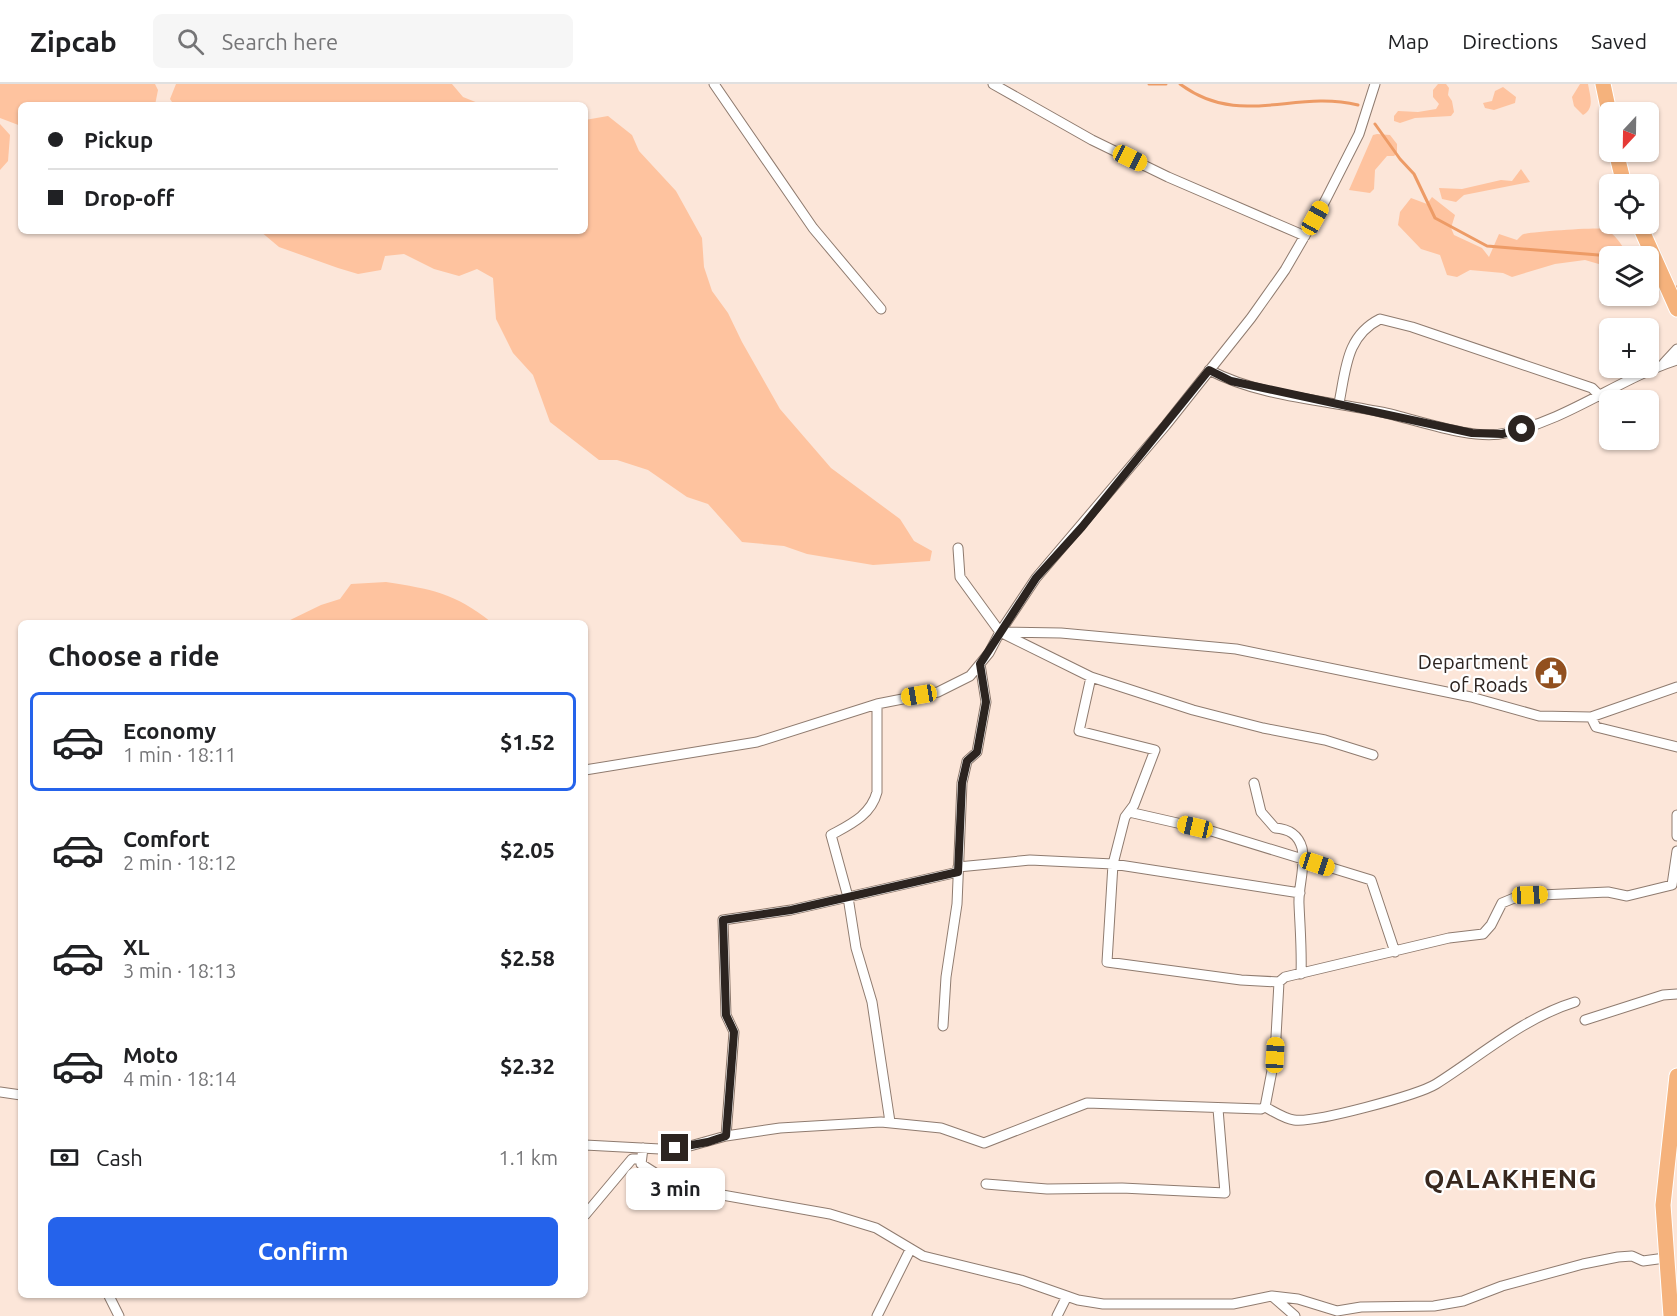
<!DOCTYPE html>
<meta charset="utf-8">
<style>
body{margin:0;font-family:Ubuntu,sans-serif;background:#f6f6f6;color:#202124;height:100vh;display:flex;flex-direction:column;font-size:22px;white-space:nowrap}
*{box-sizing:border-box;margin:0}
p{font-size:20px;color:#757577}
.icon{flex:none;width:33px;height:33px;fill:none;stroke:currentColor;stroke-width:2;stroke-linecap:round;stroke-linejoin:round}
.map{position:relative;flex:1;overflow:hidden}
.panel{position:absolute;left:18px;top:536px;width:570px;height:678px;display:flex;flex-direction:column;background:#fff;border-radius:9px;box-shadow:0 2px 4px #0004}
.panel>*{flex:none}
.guide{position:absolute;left:18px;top:18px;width:570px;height:132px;border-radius:9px;box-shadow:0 2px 4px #0004;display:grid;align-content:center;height:132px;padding:0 30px;background:#fff}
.needle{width:39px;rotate:202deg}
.fabs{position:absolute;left:1599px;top:18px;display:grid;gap:12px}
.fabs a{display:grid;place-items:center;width:60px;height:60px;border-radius:9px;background:#fff;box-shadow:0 2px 4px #0004;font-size:30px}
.end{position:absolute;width:27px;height:27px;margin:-14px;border:8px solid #2c2420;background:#fff;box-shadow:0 0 0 3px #fff}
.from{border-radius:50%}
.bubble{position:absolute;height:42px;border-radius:9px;background:#fff;box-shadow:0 2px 4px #0004;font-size:20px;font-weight:700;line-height:42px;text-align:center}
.car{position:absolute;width:18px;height:36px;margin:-18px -9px;border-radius:8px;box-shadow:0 0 4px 2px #0007;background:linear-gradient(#f5c518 24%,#345 0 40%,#f5c518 0 76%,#345 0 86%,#f5c518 0)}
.guide b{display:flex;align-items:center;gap:21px;height:57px;font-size:22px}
.guide b+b{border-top:2px solid #e0e0e0}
.guide i{width:15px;height:15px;background:#202124}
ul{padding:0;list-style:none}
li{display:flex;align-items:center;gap:18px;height:99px;margin:0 12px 9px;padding:0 18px;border:3px solid transparent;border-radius:9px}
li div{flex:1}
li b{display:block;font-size:22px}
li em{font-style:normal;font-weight:700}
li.current{border-color:#2563eb}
li>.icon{width:54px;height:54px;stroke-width:1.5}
h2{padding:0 30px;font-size:27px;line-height:72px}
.pay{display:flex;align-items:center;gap:15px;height:66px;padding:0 30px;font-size:22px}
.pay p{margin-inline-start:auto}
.button{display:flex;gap:12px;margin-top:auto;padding:12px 30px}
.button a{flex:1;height:69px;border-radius:9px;background:#2563eb;color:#fff;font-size:24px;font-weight:700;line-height:69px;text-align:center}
header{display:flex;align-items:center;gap:36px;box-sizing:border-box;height:84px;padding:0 30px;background:#fff;border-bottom:2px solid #e0e0e0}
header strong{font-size:28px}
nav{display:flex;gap:33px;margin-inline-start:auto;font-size:21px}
.search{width:420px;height:54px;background:#f6f6f6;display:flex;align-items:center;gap:15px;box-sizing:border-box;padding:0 21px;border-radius:9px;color:#757577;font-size:22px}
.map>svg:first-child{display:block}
</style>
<header>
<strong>Zipcab</strong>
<div class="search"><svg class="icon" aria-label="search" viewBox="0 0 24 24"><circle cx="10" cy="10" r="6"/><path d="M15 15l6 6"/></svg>Search here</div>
<nav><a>Map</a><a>Directions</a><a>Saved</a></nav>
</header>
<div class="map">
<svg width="1677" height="1232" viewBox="0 0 1677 1232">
<rect width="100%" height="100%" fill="#fce6d9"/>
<path fill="#fec39f" d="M0,0h155l3,6 -3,15h-134v21l-21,-8z
M176,0h276l11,13 20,8h-309l-4,-6z
M1438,0h8l3,4 -1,7 4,6 2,11 -3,4 -36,2 -15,5 -6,-2v-5l4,-5 20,1 18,-3 3,-5 -6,-7v-7z
M1580,0h8c2,12 7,24 -5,31l-9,-9 -2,-9z
M1503,3l13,10 -1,6 -21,7 -9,-2 -2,-5 9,-2 3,-10z
M608,32l24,19 7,16 37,40 26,47 2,29 8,24 16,22 14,29 38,67 51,59 69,51 14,22 18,10 -2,10 -57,4 -66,-11 -23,-8 -42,-4 -34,-38 -21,-7 -39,-27 -31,-10h-18l-49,-38 -17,-47 -20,-22 -17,-34 -3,-41 -16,-9 -18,7 -25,-7 -30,-15 -19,2 -4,14 -23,4 -20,-6 -59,-21 -19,-16h325v-111z
M0,40l10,11 -2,26 -8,9z
M1377,50l13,1 7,9v9l-3,3h-7l-12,14 -1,19 -4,4 -21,-3 24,-55z
M1521,85l9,13 -66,13 -8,7 -14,-3 -3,-11 23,1 39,-9 11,1z
M1432,113l23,18 -4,13 3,7 28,13 7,9 10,-23 18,6c1,-1 5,-6 7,-6 6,-2 75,-7 80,-5 11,5 16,13 22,23l-2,4h-14l-1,11 -24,-7 -30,4 -43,13 -9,-4 -33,-3 -13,7 -10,-2 -7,-20 -19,-6 -23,-24 2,-13 11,-14 16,6z
M386,498c45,7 69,11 105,40h-205l35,-17 19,-6 11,-15z"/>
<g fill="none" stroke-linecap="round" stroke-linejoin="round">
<path stroke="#ed9b66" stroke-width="3" d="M1149,0h17
M1180,0c61,45 113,5 178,21
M1375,40l25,35 14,15 21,44 52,28 124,10
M1676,203h1
M1648,210l5,-1"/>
<defs>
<path id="minor" d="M714,0l99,144 68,81
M993,0l99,56 76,37 137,59
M1664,279l13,-14
M1209,286c52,27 115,30 172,42 35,7 90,29 125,21 62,-13 112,-54 171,-73
M1339,319c7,-34 7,-67 41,-84l32,8 180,61 9,9
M958,464l2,29 40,55 91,45 102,33 70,18 62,12 48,15
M1000,548l36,-54 130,-153 85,-107 34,-48 40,-69 34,-67 16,-50
M1091,593l-12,54 76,19 -21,55 -9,12 -12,47 -6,98 134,18 38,2 6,-5 164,-39 34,-4 8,-9 11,-22 17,-7 89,-4 19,4 45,-11 5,-34
M877,620v88c-6,23 -26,32 -46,43l17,62 8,51 16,54 18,120
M1591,633l5,10 81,20
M585,686l172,-28 120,-38 61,-12 32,-16 19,-23 11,-21 61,1 175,16 235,48 68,19 52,1 86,-30
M1254,699l7,29 14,16c14,1 23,6 27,20 4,18 -4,39 -3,56 1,24 3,47 2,70
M1129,728l79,18 163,50 24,72
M1677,731v21
M958,783l72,-7 83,4 187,29
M1585,936l78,-25 14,-1
M943,942l3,-49 11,-73 5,-121 5,-22 10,-9 9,-50 -6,-38
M0,1008l21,3
M1265,1023l10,-52 4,-73
M726,1052l8,-104 -8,-17 -3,-95 68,-10 167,-38
M585,1061l75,4 30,-3 36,-10 54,-8 101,-6 60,6 43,15 103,-40 174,6 4,-2c8,4 20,12 29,13 21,3 124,-25 142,-36 46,-29 87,-66 139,-82
M643,1064l-2,16 36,23 153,27 46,14 47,28 98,24 57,20 25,4h130l39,-8 26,3 39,12 24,-4 73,-1 29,-5 39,-15 81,-22 35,-7 14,-1 11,5 22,-3
M986,1100l61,5 75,-1 103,5 -7,-84
M585,1131l47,-56h9
M108,1210l11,22
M1272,1212l23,20
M877,1232l33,-66
M1057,1232l10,-20"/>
<path id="primary" d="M1603,0l7,33
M1616,68l8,32
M1639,140l38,85
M1671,1232l-8,-111 14,-129"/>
</defs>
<use href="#minor" stroke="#8f7b6f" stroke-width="11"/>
<use href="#primary" stroke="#fff" stroke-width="17"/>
<use href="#minor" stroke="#fff" stroke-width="9"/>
<use href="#primary" stroke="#f5b27c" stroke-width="15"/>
</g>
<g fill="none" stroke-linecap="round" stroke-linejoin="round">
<path stroke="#2c2420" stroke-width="8" d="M675,1064l33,-6 18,-6 8,-104 -8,-17 -3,-95 68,-10 167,-38 4,-89 5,-22 10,-9 9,-50 -6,-38 56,-86 46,-51 127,-157 22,11 241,52 30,1 20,-5"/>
</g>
<defs>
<symbol id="civic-disc" viewBox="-11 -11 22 22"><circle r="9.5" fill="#92501f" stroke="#fff"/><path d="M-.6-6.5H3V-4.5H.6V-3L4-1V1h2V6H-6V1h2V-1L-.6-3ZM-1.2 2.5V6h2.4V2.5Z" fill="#fff"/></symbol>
</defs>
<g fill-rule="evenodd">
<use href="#civic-disc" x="1532" y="570" width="38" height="38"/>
</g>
<g text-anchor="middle" stroke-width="4.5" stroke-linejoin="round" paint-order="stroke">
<g font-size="20" fill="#2c2420" stroke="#fff" text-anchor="end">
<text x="1528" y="585">Department<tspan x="1528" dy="23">of Roads</tspan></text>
</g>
<g font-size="26" font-weight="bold" letter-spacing="1.5" fill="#38281e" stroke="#fff">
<text x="1511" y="1104">QALAKHENG</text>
</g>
</g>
</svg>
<div class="fabs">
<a><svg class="needle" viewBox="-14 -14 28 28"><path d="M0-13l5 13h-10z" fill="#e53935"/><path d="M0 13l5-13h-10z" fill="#757577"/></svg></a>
<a><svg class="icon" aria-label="locate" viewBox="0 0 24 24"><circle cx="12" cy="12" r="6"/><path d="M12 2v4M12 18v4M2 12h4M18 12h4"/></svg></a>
<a><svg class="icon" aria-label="layers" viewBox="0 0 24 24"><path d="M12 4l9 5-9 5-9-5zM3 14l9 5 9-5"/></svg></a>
<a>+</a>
<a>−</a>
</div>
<i class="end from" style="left:1522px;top:345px"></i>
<i class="end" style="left:675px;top:1064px"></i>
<div class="bubble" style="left:626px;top:1084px;width:99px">3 min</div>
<i class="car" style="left:1130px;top:74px;rotate:116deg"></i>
<i class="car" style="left:1315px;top:134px;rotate:29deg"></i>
<i class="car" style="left:919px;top:611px;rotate:260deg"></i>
<i class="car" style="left:1195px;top:743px;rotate:283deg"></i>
<i class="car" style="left:1317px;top:780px;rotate:108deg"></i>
<i class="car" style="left:1530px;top:811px;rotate:88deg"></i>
<i class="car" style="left:1275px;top:971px;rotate:3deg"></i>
<div class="guide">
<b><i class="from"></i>Pickup</b>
<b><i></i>Drop-off</b>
</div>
<section class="panel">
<h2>Choose a ride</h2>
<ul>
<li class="current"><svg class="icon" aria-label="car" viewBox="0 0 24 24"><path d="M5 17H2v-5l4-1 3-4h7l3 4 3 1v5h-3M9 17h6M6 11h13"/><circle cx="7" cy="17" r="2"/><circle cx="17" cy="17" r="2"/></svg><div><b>Economy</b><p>1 min · 18:11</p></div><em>$1.52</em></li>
<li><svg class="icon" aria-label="car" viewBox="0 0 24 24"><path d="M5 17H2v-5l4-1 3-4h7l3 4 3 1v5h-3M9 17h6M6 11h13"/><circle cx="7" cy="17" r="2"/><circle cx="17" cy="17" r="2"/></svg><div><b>Comfort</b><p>2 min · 18:12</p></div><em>$2.05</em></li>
<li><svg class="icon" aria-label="car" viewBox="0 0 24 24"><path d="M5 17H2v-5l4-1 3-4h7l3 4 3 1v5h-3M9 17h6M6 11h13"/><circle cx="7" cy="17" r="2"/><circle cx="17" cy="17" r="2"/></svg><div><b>XL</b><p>3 min · 18:13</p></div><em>$2.58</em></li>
<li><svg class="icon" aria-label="car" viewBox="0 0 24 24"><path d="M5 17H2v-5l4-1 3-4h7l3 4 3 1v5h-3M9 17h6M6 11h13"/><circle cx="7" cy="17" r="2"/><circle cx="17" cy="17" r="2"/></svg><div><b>Moto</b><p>4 min · 18:14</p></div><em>$2.32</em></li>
</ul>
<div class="pay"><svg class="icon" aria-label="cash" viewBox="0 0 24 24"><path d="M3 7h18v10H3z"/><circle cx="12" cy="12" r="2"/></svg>Cash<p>1.1 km</p></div>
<div class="button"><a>Confirm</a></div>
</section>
</div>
